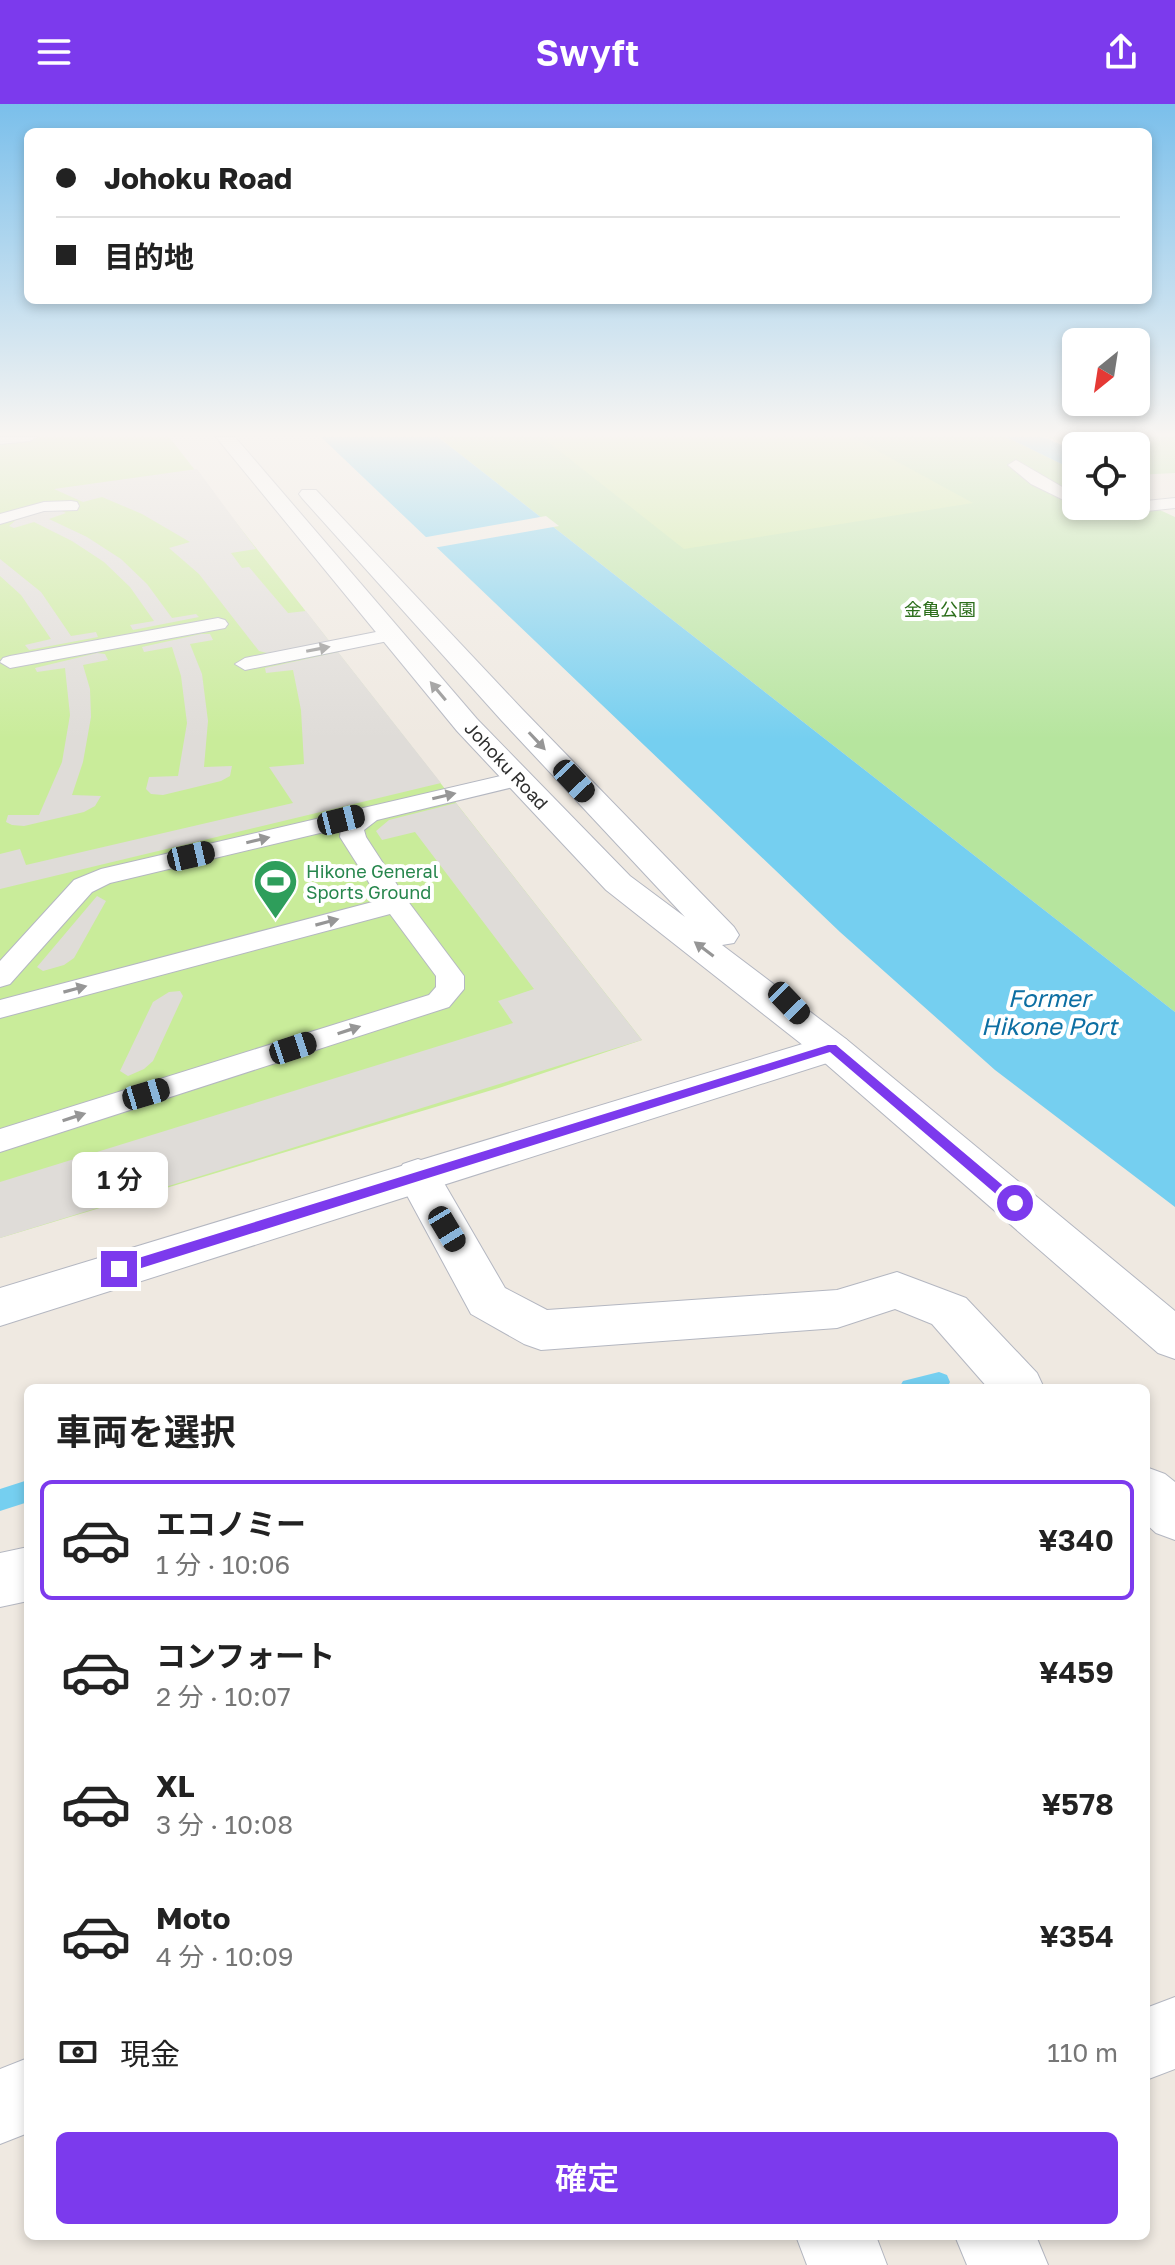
<!DOCTYPE html>
<html lang="ja">
<meta charset="utf-8">
<style>
body{margin:0;font-family:"Golos Text","Noto Sans JP",sans-serif;background:#f2f2f2;color:#222;height:100vh;display:flex;flex-direction:column;font-size:30px;white-space:nowrap}
*{box-sizing:border-box;margin:0}
p{font-size:26px;color:#767676}
.icon{flex:none;width:44px;height:44px;fill:none;stroke:currentColor;stroke-width:2;stroke-linecap:round;stroke-linejoin:round}
.map{position:relative;flex:1;overflow:hidden}
.panel{position:absolute;left:24px;top:1280px;width:1126px;height:856px;display:flex;flex-direction:column;background:#fff;border-radius:12px;box-shadow:0 4px 12px #0003}
.panel>*{flex:none}
.top-card{position:absolute;left:24px;top:24px;width:1128px;height:176px;border-radius:12px;box-shadow:0 4px 12px #0003;display:grid;align-content:center;height:176px;padding:0 32px;background:#fff}
.needle{width:52px;rotate:210deg}
.buttons{position:absolute;left:1062px;top:224px;display:grid;gap:16px}
.buttons a{display:grid;place-items:center;width:88px;height:88px;border-radius:12px;background:#fff;box-shadow:0 4px 12px #0003;font-size:40px}
.end{position:absolute;width:36px;height:36px;margin:-18px;border:10px solid #7c3aed;background:#fff;box-shadow:0 0 0 4px #fff}
.from{border-radius:50%}
.bubble{position:absolute;height:56px;border-radius:12px;background:#fff;box-shadow:0 4px 12px #0003;font-size:26px;font-weight:600;line-height:56px;text-align:center}
.car{position:absolute;width:24px;height:48px;margin:-24px -12px;border-radius:10px;box-shadow:0 0 6px 2px #0007;background:linear-gradient(#222 24%,#8ab4d8 0 40%,#222 0 76%,#8ab4d8 0 86%,#222 0)}
.top-card b{display:flex;align-items:center;gap:28px;height:76px;font-size:30px}
.top-card b+b{border-top:2px solid #e0e0e0}
.top-card i{width:20px;height:20px;background:#222}
ul{padding:0;list-style:none}
li{display:flex;align-items:center;gap:24px;height:120px;margin:0 16px 12px;padding:0 16px;border:4px solid transparent;border-radius:12px}
li div{flex:1}
li b{display:block;font-size:30px}
li em{font-style:normal;font-weight:600}
li.active{border-color:#7c3aed}
li>.icon{width:72px;height:72px;stroke-width:1.5}
h2{padding:0 32px;font-size:36px;line-height:96px}
.pay{display:flex;align-items:center;gap:20px;height:88px;padding:0 32px;font-size:30px}
.pay p{margin-inline-start:auto}
.button{display:flex;gap:16px;margin-top:auto;padding:16px 32px}
.button a{flex:1;height:92px;border-radius:12px;background:#7c3aed;color:#fff;font-size:32px;font-weight:600;line-height:92px;text-align:center}
header{display:flex;justify-content:space-between;align-items:center;height:104px;padding:0 32px;background:#7c3aed;color:#fff;font-size:36px;font-weight:600}
.map>svg:first-child{display:block}
</style>
<header><svg class="icon" aria-label="menu" viewBox="0 0 24 24"><path d="M4 6h16M4 12h16M4 18h16"/></svg>Swyft<svg class="icon" aria-label="share" viewBox="0 0 24 24"><path d="M12 15V3M7 8l5-5 5 5M5 13v7h14v-7"/></svg></header>
<div class="map">
<svg width="1175" height="2161" viewBox="0 0 1175 2161">
<rect width="100%" height="100%" fill="#efe9e1"/>
<path fill="#b6e59e" d="M438,333h568l70,34v35h60v-7l39,18v495z
M1048,333h127v36l-39,2v-29h-60v3z"/>
<path fill="#c9ec9a" d="M0,333h169l473,603 -140,47 -502,151z
M542,333h310l121,66 -289,46z"/>
<path fill="#dfdcd8" d="M197,365l59,80 -25,4 11,15 7,-1 39,46 18,-2 24,31 -59,12 -12,-3 -60,-77 -30,-26 21,-6 -48,-28 -40,-17 -19,5 -29,-13z
M60,406l6,3 -17,6 38,18 34,22 26,25 25,34 24,-4 3,3 -66,13 -3,-5 24,-4 -24,-34 -26,-25 -32,-21 -38,-19 -20,6 -5,-2 7,-6 28,-9z
M0,455l41,33 30,44 25,-4 2,5 -69,13 -4,-5 26,-6 -30,-44 -21,-19z
M201,530h9l3,6 -23,4 12,30 6,47 -4,46 28,-1 -2,10 -9,5 -58,14 -12,-1 -5,-5 3,-12 29,-1 9,-53 -6,-47 -9,-29 -28,5 -2,-5z
M338,548l103,131 -441,106v-35l20,-5 6,16 267,-62 -24,-36 35,-3 -3,-54 -8,-40 -27,3 -1,-5z
M97,549l8,1 3,6 -25,5 7,24 1,28 -8,45 -11,33 29,1 -6,10 -11,6 -60,14 -12,-1 -6,-3 2,-7h31l23,-53 8,-47 -5,-47 -28,4 -2,-4z
M456,699l186,237 -642,198v-56l513,-159 -15,-22 36,-12 -119,-157 -33,8 -6,-9 13,-11z
M97,792l9,5 -32,57 -10,7 -21,6 -6,-4z
M180,887l3,5 -30,65 -9,8 -16,7 -8,-5 33,-69 16,-10z"/>
<path fill="#75cff0" d="M321,333h117l737,575v195l-180,-137 -155,-138z
M1006,333h37l33,14v20z"/>
<path fill="#efe9e1" d="M546,412l13,10 -126,22 -12,-10z"/>
<g fill="none" stroke-linecap="round" stroke-linejoin="round">
<path fill="#75cff0" fill-rule="evenodd" d="M939,1268l8,3 3,7 -3,6h-48l4,-7z
M28,1376v22l-28,9v-22z"/>
<defs>
<path id="service" d="M0,333h37l-7,4 -30,3z
M1016,356l60,35v11l-45,-22 -23,-19z
M1175,394v10l-57,6 -29,-4 -2,-4h49v-4z
M71,397l6,1 2,4 -2,4 -33,1 -44,13v-10l44,-12z
M218,514l7,2 3,4 -3,4 -215,40 -10,-6 3,-4 7,-2z
M391,525l7,2 3,4 -3,4 -153,31 -10,-6 10,-6z
M518,668l8,2 4,5 -4,5 -149,36 -13,10 2,7 41,63 57,76v13l-15,18 -449,145v-23l429,-134 7,-8v-11l-46,-62 -390,104v-18l380,-100 -40,-63 1,-9 -231,55 -18,9 -82,92 -10,3v-26l74,-81 27,-11z"/>
<path id="minor" d="M418,1055l15,5 72,124 42,22 290,-20 60,-18 69,26 71,75 7,15h-56l-56,-64 -37,-15 -58,19 -296,22 -17,-6 -53,-30 -75,-139 7,-11z
M1146,1363l19,7 10,8v58l-19,-7 -10,-9z
M28,1443v54l-28,6v-54z
M1175,1893v72l-29,11v-72z
M28,1954v75l-28,11v-75z
M796,2132h80l11,29h-80z
M955,2132h81l12,29h-81z"/>
<path id="tertiary" d="M832,931l14,4 6,9 -6,9 -846,269v-38z"/>
<path id="secondary" d="M216,333h19l242,282 153,157 55,41 -183,-196 -200,-223 -3,-4 3,-4h14l206,219 212,218 5,8 -5,8 -12,2 124,94 329,272v48l-17,-6 -340,-296 -212,-167 -149,-159z"/>
</defs>
<use href="#service" stroke="#b4b7c1" stroke-width="2"/>
<use href="#minor" stroke="#b4b7c1" stroke-width="2"/>
<use href="#tertiary" stroke="#b4b7c1" stroke-width="2"/>
<use href="#secondary" stroke="#b4b7c1" stroke-width="2"/>
<use href="#service" fill="#fff" fill-rule="evenodd"/>
<use href="#minor" fill="#fff" fill-rule="evenodd"/>
<use href="#tertiary" fill="#fff" fill-rule="evenodd"/>
<use href="#secondary" fill="#fff" fill-rule="evenodd"/>
</g>
<defs><path id="oneway-solid" d="M-6-.8H1V-3.2L6.5 0L1 3.2V.8H-6Z" transform="scale(2)"/></defs>
<g fill="#969696">
<use href="#oneway-solid" transform="translate(318 545) rotate(-11)"/>
<use href="#oneway-solid" transform="translate(438 587) rotate(-130)"/>
<use href="#oneway-solid" transform="translate(537 637) rotate(47)"/>
<use href="#oneway-solid" transform="translate(444 692) rotate(-13)"/>
<use href="#oneway-solid" transform="translate(258 736) rotate(-13)"/>
<use href="#oneway-solid" transform="translate(327 818) rotate(-15)"/>
<use href="#oneway-solid" transform="translate(704 845) rotate(-143)"/>
<use href="#oneway-solid" transform="translate(75 885) rotate(-15)"/>
<use href="#oneway-solid" transform="translate(349 926) rotate(-18)"/>
<use href="#oneway-solid" transform="translate(74 1013) rotate(-18)"/>
</g>
<linearGradient id="sky" x2="0" y2="1"><stop stop-color="#7abfeb"/><stop offset="0.52" stop-color="#f8f5f2"/><stop offset="1" stop-color="#f8f5f2" stop-opacity="0"/></linearGradient>
<rect width="1175" height="635" fill="url(#sky)"/>
<path fill="#7c3aed" d="M828,941h8l184,155v6h-10l-180,-154 -711,223 -7,-6 7,-5z"/>
<defs>
<symbol id="stadium-pin" viewBox="-11 -11 22 30"><path d="M0 17L-7.5 6A9.5 9.5 0 1 1 7.5 6Z" fill="#2e9e5b" stroke="#fff"/><path d="M0-5a6.5 5 0 1 0 0 10a6.5 5 0 1 0 0-10ZM-3.5-1.8h7v3.6h-7Z" fill="#fff"/></symbol>
</defs>
<g fill-rule="evenodd">
<use href="#stadium-pin" x="250" y="752" width="51" height="69"/>
</g>
<g text-anchor="middle" stroke-width="8" stroke-linejoin="round" paint-order="stroke">
<g font-size="18" fill="#2c6e1b" stroke="#fff">
<text x="940" y="512">金亀公園</text>
</g>
<g font-size="18" fill="#2e2e2e" stroke="#fff">
<text transform="translate(506 662) rotate(47)" y="6">Johoku Road</text>
</g>
<g font-size="18" fill="#27864d" stroke="#fff" text-anchor="start">
<text x="306" y="774">Hikone General<tspan x="306" dy="21">Sports Ground</tspan></text>
</g>
<g font-size="24" font-style="italic" fill="#0d6fa3" stroke="#fff">
<text x="1049" y="903">Former<tspan x="1049" dy="28">Hikone Port</tspan></text>
</g>
</g>
</svg>
<div class="buttons">
<a><svg class="needle" viewBox="-14 -14 28 28"><path d="M0-13l5 13h-10z" fill="#e53935"/><path d="M0 13l5-13h-10z" fill="#767676"/></svg></a>
<a><svg class="icon" aria-label="locate" viewBox="0 0 24 24"><circle cx="12" cy="12" r="6"/><path d="M12 2v4M12 18v4M2 12h4M18 12h4"/></svg></a>
</div>
<i class="end from" style="left:1015px;top:1099px"></i>
<i class="end" style="left:119px;top:1165px"></i>
<div class="bubble" style="left:72px;top:1048px;width:96px">1 分</div>
<i class="car" style="left:574px;top:677px;rotate:137deg"></i>
<i class="car" style="left:341px;top:716px;rotate:76deg"></i>
<i class="car" style="left:191px;top:752px;rotate:77deg"></i>
<i class="car" style="left:789px;top:899px;rotate:136deg"></i>
<i class="car" style="left:293px;top:944px;rotate:72deg"></i>
<i class="car" style="left:146px;top:990px;rotate:73deg"></i>
<i class="car" style="left:447px;top:1125px;rotate:149deg"></i>
<div class="top-card">
<b><i class="from"></i>Johoku Road</b>
<b><i></i>目的地</b>
</div>
<section class="panel">
<h2>車両を選択</h2>
<ul>
<li class="active"><svg class="icon" aria-label="car" viewBox="0 0 24 24"><path d="M5 17H2v-5l4-1 3-4h7l3 4 3 1v5h-3M9 17h6M6 11h13"/><circle cx="7" cy="17" r="2"/><circle cx="17" cy="17" r="2"/></svg><div><b>エコノミー</b><p>1 分 · 10:06</p></div><em>¥340</em></li>
<li><svg class="icon" aria-label="car" viewBox="0 0 24 24"><path d="M5 17H2v-5l4-1 3-4h7l3 4 3 1v5h-3M9 17h6M6 11h13"/><circle cx="7" cy="17" r="2"/><circle cx="17" cy="17" r="2"/></svg><div><b>コンフォート</b><p>2 分 · 10:07</p></div><em>¥459</em></li>
<li><svg class="icon" aria-label="car" viewBox="0 0 24 24"><path d="M5 17H2v-5l4-1 3-4h7l3 4 3 1v5h-3M9 17h6M6 11h13"/><circle cx="7" cy="17" r="2"/><circle cx="17" cy="17" r="2"/></svg><div><b>XL</b><p>3 分 · 10:08</p></div><em>¥578</em></li>
<li><svg class="icon" aria-label="car" viewBox="0 0 24 24"><path d="M5 17H2v-5l4-1 3-4h7l3 4 3 1v5h-3M9 17h6M6 11h13"/><circle cx="7" cy="17" r="2"/><circle cx="17" cy="17" r="2"/></svg><div><b>Moto</b><p>4 分 · 10:09</p></div><em>¥354</em></li>
</ul>
<div class="pay"><svg class="icon" aria-label="cash" viewBox="0 0 24 24"><path d="M3 7h18v10H3z"/><circle cx="12" cy="12" r="2"/></svg>現金<p>110 m</p></div>
<div class="button"><a>確定</a></div>
</section>
</div>
